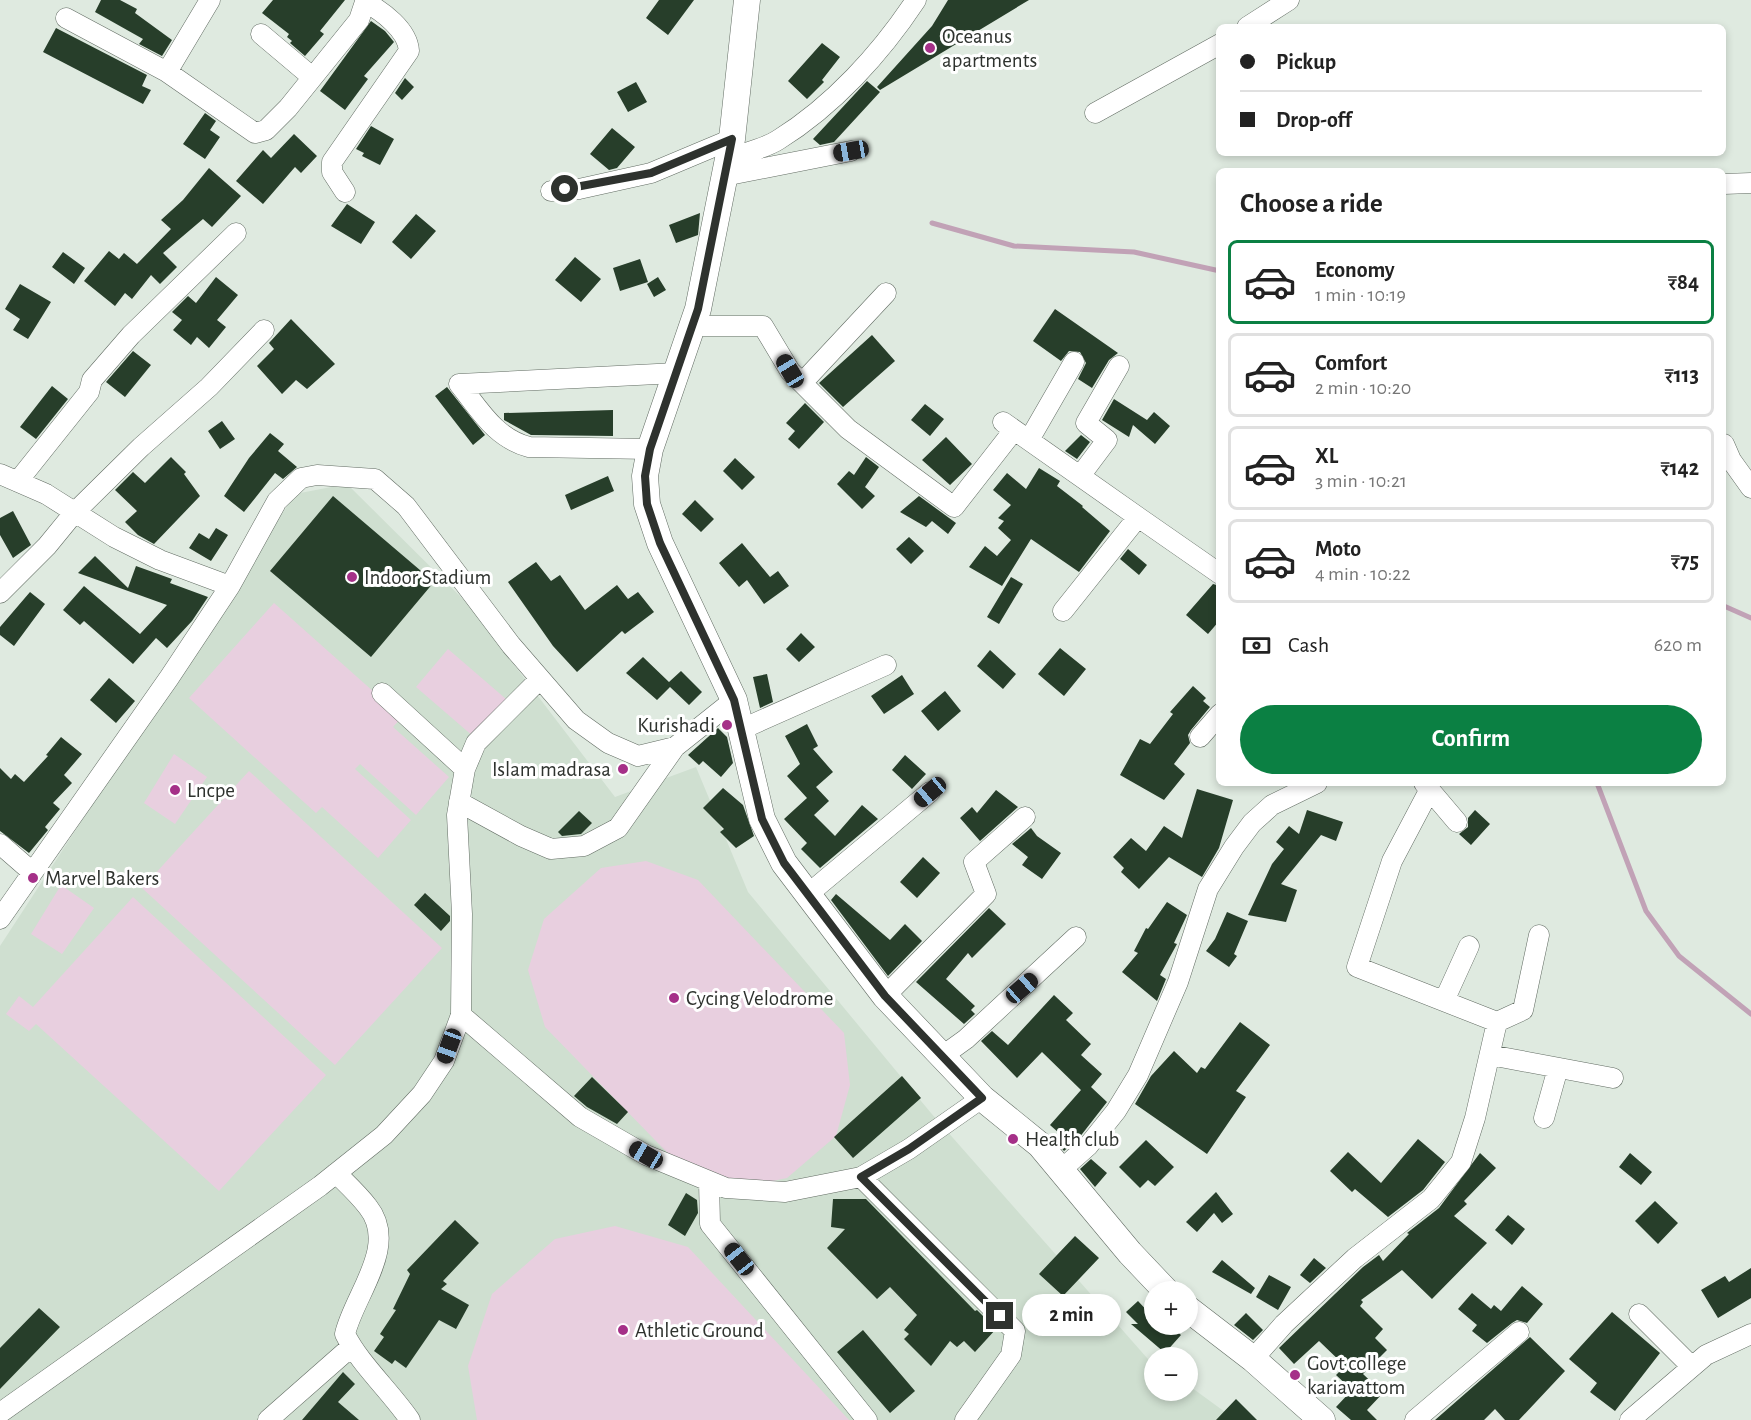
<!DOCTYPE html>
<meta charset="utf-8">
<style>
body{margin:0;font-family:"Alegreya Sans",sans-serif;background:#f6f6f6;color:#222;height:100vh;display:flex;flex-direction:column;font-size:22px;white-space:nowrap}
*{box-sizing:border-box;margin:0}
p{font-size:20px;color:#767676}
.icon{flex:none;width:33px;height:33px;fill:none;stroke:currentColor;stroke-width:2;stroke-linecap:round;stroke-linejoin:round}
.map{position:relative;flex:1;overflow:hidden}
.drawer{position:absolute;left:1216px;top:168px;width:510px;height:618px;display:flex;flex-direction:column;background:#fff;border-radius:9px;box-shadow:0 3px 9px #0003}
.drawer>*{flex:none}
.guide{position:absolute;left:1216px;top:24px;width:510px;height:132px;border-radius:9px;box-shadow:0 3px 9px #0003;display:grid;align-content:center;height:132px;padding:0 24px;background:#fff}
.controls{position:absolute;left:1144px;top:1281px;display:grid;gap:12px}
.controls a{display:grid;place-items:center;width:54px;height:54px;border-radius:50%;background:#fff;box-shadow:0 3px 9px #0003;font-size:30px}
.end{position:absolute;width:27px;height:27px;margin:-14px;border:8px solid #2e322e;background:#fff;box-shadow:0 0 0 3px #fff}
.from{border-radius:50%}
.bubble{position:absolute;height:42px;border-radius:21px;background:#fff;box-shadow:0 3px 9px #0003;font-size:20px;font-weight:700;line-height:42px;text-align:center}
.car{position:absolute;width:18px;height:36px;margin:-18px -9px;border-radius:8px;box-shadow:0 0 4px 2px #0007;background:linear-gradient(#222 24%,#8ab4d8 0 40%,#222 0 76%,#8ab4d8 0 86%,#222 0)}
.guide b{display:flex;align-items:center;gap:21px;height:57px;font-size:22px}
.guide b+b{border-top:2px solid #e0e0e0}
.guide i{width:15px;height:15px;background:#222}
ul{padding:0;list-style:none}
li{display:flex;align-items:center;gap:18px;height:84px;margin:0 12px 9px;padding:0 12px;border:3px solid #e0e0e0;border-radius:9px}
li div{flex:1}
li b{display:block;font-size:22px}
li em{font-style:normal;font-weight:700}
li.selected{border-color:#0b8043}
li>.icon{width:54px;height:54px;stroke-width:1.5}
h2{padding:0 24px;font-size:27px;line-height:72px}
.pay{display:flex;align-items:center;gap:15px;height:66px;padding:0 24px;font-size:22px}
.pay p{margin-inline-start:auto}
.action{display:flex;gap:12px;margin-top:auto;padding:12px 24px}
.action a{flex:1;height:69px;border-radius:36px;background:#0b8043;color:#fff;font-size:24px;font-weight:700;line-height:69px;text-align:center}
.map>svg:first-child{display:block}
</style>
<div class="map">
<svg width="1751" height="1420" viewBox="0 0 1751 1420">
<rect width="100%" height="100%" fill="#dfeae0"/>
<path fill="#cfdfd0" d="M347,484l119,118 149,195 81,-30 52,125 183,221 224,254v23h33v-5l48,35h-1236v-474l295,-452z"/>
<path fill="#e8cfdf" d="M274,603l128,114 -9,10 56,50 -33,38 -56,-51 -5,5 56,51 -33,38 -56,-51 -6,6 -127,-115z
M448,649l58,50 -32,38 -58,-50z
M174,754l33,23 -32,47 -31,-21z
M249,771l193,177 -107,117 -193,-177z
M646,861l52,19 146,153 6,52 -14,51 -49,42 -47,10 -50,-12 -145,-149 -17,-57 16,-51 57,-51z
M61,885l33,23 -32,46 -31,-20z
M133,897l193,178 -107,116 -183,-167 -7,7 -23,-17 13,-18 14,11z
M615,1226l73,21 161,173h-372l-9,-54 24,-72 63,-55z"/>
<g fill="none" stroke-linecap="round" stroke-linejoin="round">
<path stroke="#c1a2b6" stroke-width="5" d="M932,223l82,23 120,6 86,19
M1724,606l27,12
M1597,783l49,128 33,45 72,58"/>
</g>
<path fill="#273e2a" d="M101,0h19l17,9 -2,4 37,27 -10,16 -23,-12 4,-5 -48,-27z
M273,0h72l-25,31 4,3 -19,22 -15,-13 2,-2 -5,-4 2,-3 -27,-21z
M659,0h35l-26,35 -22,-17z
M948,0h81l-149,90 -3,-3 55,-61z
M371,21l14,10 9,11 -30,34 4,3 -23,31 -25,-19z
M56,28l91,47 -5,11 9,4 -8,14 -100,-52z
M822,43l18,14 -18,23 2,2 -17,17 -19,-18z
M405,78l9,9 -12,13 -7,-7z
M867,81l13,11 -46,50 -14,3 -7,-6z
M636,82l11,20 -19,10 -11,-20z
M205,113l11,8 -6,9 10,7 -15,22 -22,-15z
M371,126l23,13 -14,26 -18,-9 2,-3 -8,-4z
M612,128l23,19 -18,21 -8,2 -19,-16z
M294,134l23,22 -16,17 -6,-6 -32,37 -27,-23 27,-31 8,8z
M209,168l32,28 -29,31 -9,-8 -40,34 14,14 -17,17 -9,-9 -19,24 -7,-6 -10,13 -31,-25 25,-30 10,8 5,-6 13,11 34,-35 -10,-9 22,-20z
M347,204l28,18 -14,22 -30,-18z
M700,213l-2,22 -22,8 -7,-18z
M416,214l20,17 -25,28 -19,-17z
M63,252l22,16 -11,16 -22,-17z
M575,257l26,22 -20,23 -26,-22z
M640,259l8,23 -28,9 -7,-23z
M216,277l22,18 -21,25 9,7 -17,21 -12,-11 -6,8 -18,-15 9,-10 -10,-8 16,-16 8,7z
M658,277l8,13 -12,7 -7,-13z
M20,284l31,18 -23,37 -15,-9 7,-11 -15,-10z
M1055,309l63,44 -9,7 -17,28 -14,-9 8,-16 -6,-11 -11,-1 -8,10 -28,-20z
M291,319l44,45 -28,25 -11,-9 -14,14 -25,-28 17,-17 -5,-6z
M872,335l23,26 -52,46 -24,-24z
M133,351l18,14 -26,32 -19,-15z
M52,386l16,13 -32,40 -16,-12z
M447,387l38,48 -12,10 -38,-49z
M1114,399l33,21 7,-8 16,14 -15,18 -22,-19 -4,12 -27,-17z
M805,403l19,19 -25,27 -11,-10 7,-8 -9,-8z
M925,404l19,15 -14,17 -19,-16z
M613,410v26l-82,-1 -27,-15v-7z
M222,421l13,18 -15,10 -12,-18z
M270,433l14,11 -6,7 19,16 -14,12 -8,-6 -31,39 -20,-16 25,-38z
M1081,435l9,7 -13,17 -12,-8z
M946,437l26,27 -22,21 -28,-25z
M171,457l15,15 -2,2 16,22 -46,48 -16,-9 -13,-13 12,-11 -22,-21 18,-18 12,11z
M866,457l13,10 -14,20 10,9 -13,13 -25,-25 12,-13 5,4z
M735,458l20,19 -13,13 -19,-19z
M1039,468l21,13 -3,5 26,20 -1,1 28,24 -31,41 -48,-33 -29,47 -33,-19 16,-21 12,10 14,-16 -13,-12 6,-7 -6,-3 13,-13 -18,-15 14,-17 19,16z
M608,476l6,15 -43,19 -6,-15z
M333,496l101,86 -63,75 -101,-86z
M919,496l37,27 -8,11 -16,-13 -6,6 -26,-15z
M695,500l19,19 -13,13 -19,-18z
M13,511l18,34 -18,13 -13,-23v-17z
M216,528l12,7 -17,26 -22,-13 10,-15 10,6z
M909,537l15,14 -13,13 -15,-15z
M742,543l28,34 8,-6 11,15 -25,18 -17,-24 -8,7 -20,-24z
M1128,549l19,16 -8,10 -19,-16z
M95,556l33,32 8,-22 36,13 -2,4 38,14 -16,24 -25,27 -11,-10 -23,26 -49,-43 -4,4 -17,-15 21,-24 56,48 27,-29 -89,-32z
M536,562l15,19 9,-6 25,35 32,-25 11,14 10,-7 16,20 -29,22 -3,-3 -45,41 -24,-26 -45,-64z
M1011,577l12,7 -24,40 -12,-7z
M1213,584l7,2v34l-12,14 -22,-19z
M30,592l15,12 -31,42 -14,-11v-8z
M801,633l14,14 -16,15 -13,-13z
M1060,648l26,21 -22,27 -26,-22z
M990,650l26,24 -13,15 -26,-23z
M643,657l26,25 12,-11 21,21 -13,13 -19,-18 -13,13 -31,-27z
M767,674l6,28 -13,6 -7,-31z
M902,675l12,19 -30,20 -13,-18z
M109,678l26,23 -19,22 -26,-23z
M1193,686l13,12 -3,3 7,6 -19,23 -3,5 2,8 -16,21 11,10 -21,26 -44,-25 20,-36 10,5 23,-30 -3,-2z
M945,691l16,20 -23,20 -17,-20z
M807,724l11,22 -5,3 20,23 -17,15 13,14 -15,14 21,21 27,-31 16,14 -58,49 -19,-19 6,-6 -23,-24 23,-21 -20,-22 13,-12 -15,-28z
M718,728l9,9 6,26 -12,14 -18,-16 -4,4 -11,-10z
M61,737l21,17 -18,21 8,8 -19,20 7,6 -15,18 3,3 -19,23 -29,-22v-63l11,11 4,-5 9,8 24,-26 -2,-1z
M905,755l21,19 -14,15 -20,-19z
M723,788l20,17 11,31 -18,12 -16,-16 4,-3 -21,-21z
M1197,789l36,11 -14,48 -17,29 -33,-20 -30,32 -18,-17 3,-4 -11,-11 18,-19 15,13 18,-25 18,12z
M996,790l22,17 -38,34 -20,-23 12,-11 5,6z
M1307,810l36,12 -7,19 -15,-6 -40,49 16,6 -11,32 -38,-7 24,-51 12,-15 -8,-7 13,-16 10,8z
M1475,810l15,14 -19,21 -12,-11 9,-7v-9z
M579,811l13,12 -11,11 -19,2 -4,-4z
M1031,828l6,8 24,17 -19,26 -20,-14 6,-8 -16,-13z
M923,857l17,16 -23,25 -17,-16z
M425,893l25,23v5l-9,10 -27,-26z
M836,894l54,46 15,-16 17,17 -34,35 -57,-76z
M1167,902l20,13 -13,28 3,1 -17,31 6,4 -9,22 -35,-29 16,-19 -4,-2 12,-23 2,1z
M989,908l17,16 -34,34 -4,-5 -22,26 29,27 -4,4 4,4 -11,10 -48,-42z
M1227,912l21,9 -14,33 3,2 -8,11 -23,-16 9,-12z
M1054,995l19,18 -7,7 25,24 -10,11 21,19 -11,13 16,15 -28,36 -15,13 -11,-13 6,-5 -9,-8 31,-35 -39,-38 -25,26 -36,-37 11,-10 16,14z
M1240,1022l30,23 -34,46 10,6 -39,57 -72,-50 16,-28 23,-25 23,22 4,-6 4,2z
M902,1076l19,22 -68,60 -19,-21z
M592,1077l36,35 -11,12 -30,-17 -13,-11z
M1418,1139l27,23 -22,28 -35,27 -33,-28 -3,3 -22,-21 18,-19 33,31z
M1146,1140l28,27 -19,19 -7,-6 -8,8 -21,-21z
M1480,1153l16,15 -32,33 3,3 -13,12 33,27 -55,56 -30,-29 -41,30 2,2 -3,4 23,23 -8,9 12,12 -24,24 20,19 -16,17 10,10h-26l-15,-13 16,-17 -16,-15 9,-9 -26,-25 -25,23 -15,-16 84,-81 16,-12 4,6 26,-27 -2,-1 32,-25z
M1630,1153l22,19 -11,13 -22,-18z
M1091,1159l16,14 -12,14 -15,-18z
M1216,1192l17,22 -11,9 -8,-10 -17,19 -11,-10z
M686,1193l11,7 1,13 -13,23 -17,-11z
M833,1199h33l109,112 2,-1 19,19 -21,23 -11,-11 -7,6 -7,-6 -19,25 -27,-27 5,-5 -5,-4 13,-15 -27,-28 -13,12 -50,-51 18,-19 -14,-2z
M1655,1201l23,22 -20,21 -23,-23z
M1508,1215l17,14 -13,16 -17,-15z
M455,1220l24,23 -36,38 4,3 -6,5 28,16 -13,24 -17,-9 -33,48 -11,-8 -3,4 -18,-13 10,-14 -4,-3 16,-24 -3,-1 17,-35 -3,-4z
M1075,1236l24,22 -36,38 -24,-22z
M1314,1258l12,10 -16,15 -10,-8z
M1222,1260l33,28 -4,6 -39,-22z
M1751,1268v30l-33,20 -17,-28 24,-14 4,6z
M1269,1275l22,12 -13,23 -22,-13z
M1522,1286l21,18 -16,19 -10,-3 -5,3 -25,20 -15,-12 5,-6 -19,-16 14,-16 19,16 3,-4 7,6z
M1138,1301l14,15 3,-4v12h14l12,11 -16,18 -34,-29h7l-12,-12z
M39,1308l21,19 -60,62v-41z
M1612,1312l48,41 -45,58 -25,-19 7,-9 -28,-24z
M1246,1313l17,17 -10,10 -19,-15z
M863,1330l52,61 -25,22 -53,-61z
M1530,1337l35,34 -46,49h-14l-10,-11 -11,11h-49z
M343,1372l12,12 -17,18 21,18h-57z
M1236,1399l21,21h-41z"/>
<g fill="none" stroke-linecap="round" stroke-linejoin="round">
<defs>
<path id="minor" d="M66,18l101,54 43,-72
M1247,27l42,-27
M261,34l51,43
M167,72l88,61 11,-3 22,-22 71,-88 6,-18c17,9 43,28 44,49l-77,111v10l13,20
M1095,113l125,-69
M727,159c16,-6 37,-10 51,-19 55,-34 103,-87 138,-140
M724,176l127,-25
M1724,184l27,-1
M551,191l28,-2 72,-16 81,-34
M693,326h70l27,45 58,58 106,78 60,-77
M802,383l84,-90
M459,384l218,-11
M459,384c21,26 36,54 70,63l121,2
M1003,422l135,95
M1029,440l45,-78
M1724,444l7,16 20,28
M0,474l46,20 68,43 46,23 70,26
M1080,476l27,-36 -21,-17 33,-57
M18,481l71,-89 3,-12 39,-45 105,-102
M0,593l47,-47 27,-33 67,-66 68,-60 55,-57
M1063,611l75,-94 82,57
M382,693l83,76
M742,729l144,-64
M1200,737l20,-23
M1424,783l33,39
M459,802l62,34 30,13 33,-3 34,-18 57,-81
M0,844l31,27
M807,895l123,-103
M0,919l169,-241 61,-92 47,-85 24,-23 16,-3 58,4 31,27 105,139 65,75 32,23 30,13 37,-9 59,-47
M885,996l101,-102 -12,-32 51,-45
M1444,1001l25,-55
M461,1015l119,102 66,38 80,33 59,4 76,-15 48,-28 73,-51
M1497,1022l26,-12 16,-75
M1490,1055l123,23
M941,1057l25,-18 110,-102
M1544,1118l14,-50
M1062,1169l26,-23 28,-35 22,-36 40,-93 30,-93 26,-42 18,-24 20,-18 45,-22
M336,1173c11,11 23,22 32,34 31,39 -14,88 -23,127 14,29 46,58 65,86
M861,1177l154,154 -4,24 -46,65
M709,1181l1,43 157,196
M1639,1314l52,52
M1253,1359l31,-35 71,-66 76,-59 30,-37 14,-44 22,-96 -140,-55 35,-106 38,-72
M0,1413l320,-227 64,-51 38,-41 22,-33 17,-46 1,-101 -5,-99 8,-46 11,-26 64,-64
M268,1420l83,-73
M1415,1420l104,-88
M1630,1420l76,-65 45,-21"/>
<path id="major" d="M747,0l-15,139 -34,170 -48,140 -5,27 2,28 13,39 74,157 28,119 22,44 101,133 97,102 58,47 90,108 37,39
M1188,1309l65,50 69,61"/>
</defs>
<use href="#minor" stroke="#626c63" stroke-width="21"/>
<use href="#major" stroke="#626c63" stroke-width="27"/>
<use href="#minor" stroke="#fff" stroke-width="20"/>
<use href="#major" stroke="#fff" stroke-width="26"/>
</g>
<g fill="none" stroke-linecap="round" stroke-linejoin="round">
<path stroke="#2e322e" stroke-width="8" d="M565,189l86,-16 81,-34 -34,170 -48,140 -5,27 2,28 13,39 74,157 28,119 22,44 101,133 97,102 -73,51 -48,28 139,139"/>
</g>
<g fill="#a53088" stroke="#fff" stroke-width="2">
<circle cx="930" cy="48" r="6"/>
<circle cx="352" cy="577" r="6"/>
<circle cx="727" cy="725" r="6"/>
<circle cx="623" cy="769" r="6"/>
<circle cx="175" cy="790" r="6"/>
<circle cx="33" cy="878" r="6"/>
<circle cx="674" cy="998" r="6"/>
<circle cx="1013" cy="1139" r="6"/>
<circle cx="623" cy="1330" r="6"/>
<circle cx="1295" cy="1375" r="6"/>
</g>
<g text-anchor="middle" stroke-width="6" stroke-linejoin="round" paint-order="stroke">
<g font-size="21" fill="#2e322e" stroke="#fff" text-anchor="start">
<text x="942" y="43">Oceanus<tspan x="942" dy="24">apartments</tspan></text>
<text x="364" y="584">Indoor Stadium</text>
<text x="715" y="732" text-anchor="end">Kurishadi</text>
<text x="611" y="776" text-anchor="end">Islam madrasa</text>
<text x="187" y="797">Lncpe</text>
<text x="45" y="885">Marvel Bakers</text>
<text x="686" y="1005">Cycing Velodrome</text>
<text x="1025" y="1146">Health club</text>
<text x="635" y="1337">Athletic Ground</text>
<text x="1307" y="1370">Govt college<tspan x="1307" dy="24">kariavattom</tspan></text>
</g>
</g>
</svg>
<div class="controls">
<a>+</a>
<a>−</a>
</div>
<i class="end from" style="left:565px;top:189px"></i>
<i class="end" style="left:1000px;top:1316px"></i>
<div class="bubble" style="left:1022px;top:1294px;width:99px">2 min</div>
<i class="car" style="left:851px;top:151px;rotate:260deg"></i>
<i class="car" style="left:790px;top:371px;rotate:329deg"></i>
<i class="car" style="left:930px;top:792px;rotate:230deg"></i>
<i class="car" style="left:1022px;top:988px;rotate:49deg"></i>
<i class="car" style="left:449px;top:1046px;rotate:200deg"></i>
<i class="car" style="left:646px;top:1155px;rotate:300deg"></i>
<i class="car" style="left:739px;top:1259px;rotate:322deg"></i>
<div class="guide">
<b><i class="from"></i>Pickup</b>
<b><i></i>Drop-off</b>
</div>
<section class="drawer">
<h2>Choose a ride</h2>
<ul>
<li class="selected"><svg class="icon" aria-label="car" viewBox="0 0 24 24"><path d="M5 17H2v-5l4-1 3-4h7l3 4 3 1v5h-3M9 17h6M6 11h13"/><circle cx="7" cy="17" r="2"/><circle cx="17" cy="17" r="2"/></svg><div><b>Economy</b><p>1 min · 10:19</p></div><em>₹84</em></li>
<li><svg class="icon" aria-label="car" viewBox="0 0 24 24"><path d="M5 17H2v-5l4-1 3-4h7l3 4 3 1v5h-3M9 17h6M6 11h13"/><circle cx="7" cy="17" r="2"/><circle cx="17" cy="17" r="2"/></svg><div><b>Comfort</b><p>2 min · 10:20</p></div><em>₹113</em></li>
<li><svg class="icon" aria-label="car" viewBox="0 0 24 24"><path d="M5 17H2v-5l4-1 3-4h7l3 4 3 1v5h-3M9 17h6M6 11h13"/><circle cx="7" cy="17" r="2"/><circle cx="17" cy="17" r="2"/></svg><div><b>XL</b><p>3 min · 10:21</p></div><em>₹142</em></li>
<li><svg class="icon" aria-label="car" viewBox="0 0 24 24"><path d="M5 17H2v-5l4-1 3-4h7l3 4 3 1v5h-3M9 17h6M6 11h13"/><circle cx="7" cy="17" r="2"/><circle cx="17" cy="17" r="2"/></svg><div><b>Moto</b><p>4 min · 10:22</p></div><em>₹75</em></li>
</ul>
<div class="pay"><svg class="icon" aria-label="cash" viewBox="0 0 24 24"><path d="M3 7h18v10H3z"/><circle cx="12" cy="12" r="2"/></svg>Cash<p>620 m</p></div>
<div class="action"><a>Confirm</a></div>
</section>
</div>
